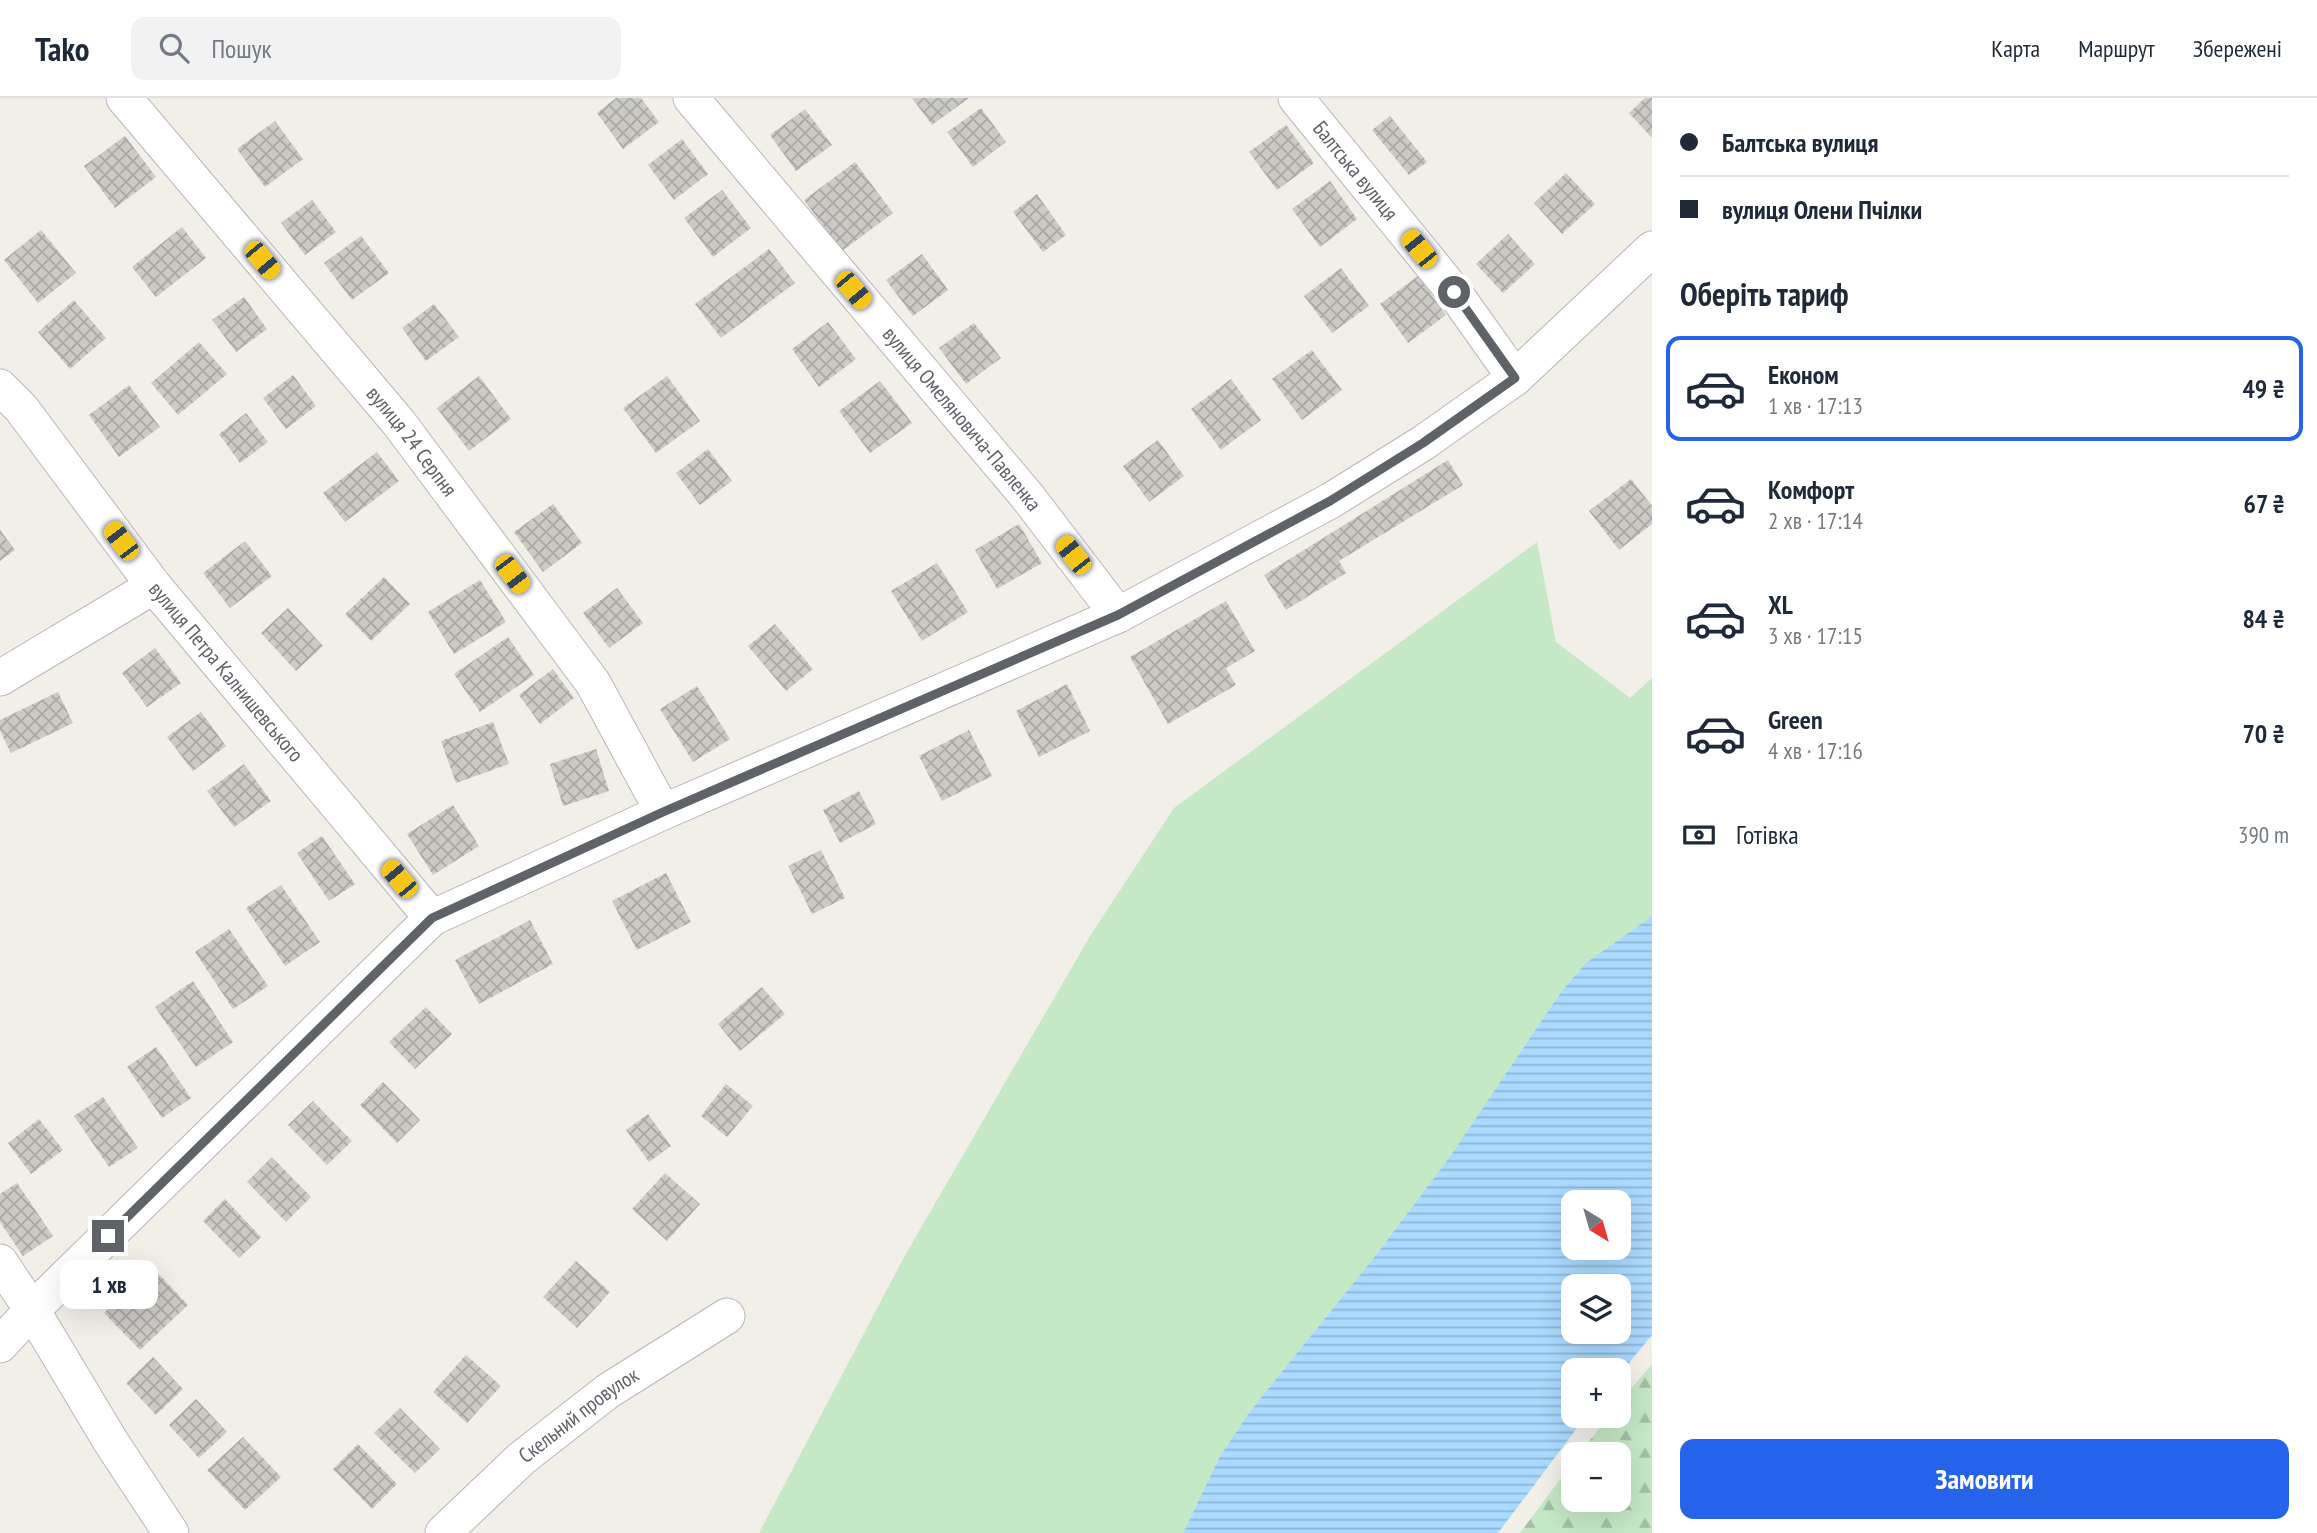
<!DOCTYPE html>
<html lang="uk">
<meta charset="utf-8">
<style>
body{margin:0;font-family:"PT Sans Narrow",sans-serif;background:#f2f2f3;color:#1f2937;height:100vh;display:flex;flex-direction:column;font-size:26px;white-space:nowrap}
*{box-sizing:border-box;margin:0}
p{font-size:23px;color:#747a83}
.icon{flex:none;width:38px;height:38px;fill:none;stroke:currentColor;stroke-width:2;stroke-linecap:round;stroke-linejoin:round}
.map{position:relative;flex:1;overflow:hidden}
.panel{display:flex;flex-direction:column;background:#fff;width:665px}
.panel>*{flex:none}
.hud{display:grid;align-content:center;height:154px;padding:0 28px;background:#fff}
.needle{width:46px;rotate:143deg}
.buttons{position:absolute;left:1561px;top:1092px;display:grid;gap:14px}
.buttons a{display:grid;place-items:center;width:70px;height:70px;border-radius:14px;background:#fff;box-shadow:0 7px 28px #0002;font-size:35px}
.end{position:absolute;width:32px;height:32px;margin:-16px;border:9px solid #5f6368;background:#fff;box-shadow:0 0 0 4px #fff}
.from{border-radius:50%}
.bubble{position:absolute;height:49px;border-radius:14px;background:#fff;box-shadow:0 7px 28px #0002;font-size:23px;font-weight:700;line-height:49px;text-align:center}
.car{position:absolute;width:21px;height:42px;margin:-21px -10px;border-radius:9px;box-shadow:0 0 5px 2px #0007;background:linear-gradient(#f5c518 24%,#345 0 40%,#f5c518 0 76%,#345 0 86%,#f5c518 0)}
.hud b{display:flex;align-items:center;gap:24px;height:66px;font-size:26px}
.hud b+b{border-top:2px solid #e0e1e3}
.hud i{width:18px;height:18px;background:#1f2937}
ul{padding:0;list-style:none}
li{display:flex;align-items:center;gap:21px;height:105px;margin:0 14px 10px;padding:0 14px;border:4px solid transparent;border-radius:14px}
li div{flex:1}
li b{display:block;font-size:26px}
li em{font-style:normal;font-weight:700}
li.selected{border-color:#2563eb}
li>.icon{width:63px;height:63px;stroke-width:1.5}
h2{padding:0 28px;font-size:32px;line-height:84px}
.pay{display:flex;align-items:center;gap:18px;height:77px;padding:0 28px;font-size:26px}
.pay p{margin-inline-start:auto}
.button{display:flex;gap:14px;margin-top:auto;padding:14px 28px}
.button a{flex:1;height:80px;border-radius:14px;background:#2563eb;color:#fff;font-size:28px;font-weight:700;line-height:80px;text-align:center}
header{display:flex;align-items:center;gap:42px;box-sizing:border-box;height:98px;padding:0 35px;background:#fff;border-bottom:2px solid #e0e1e3}
header strong{font-size:33px}
nav{display:flex;gap:38px;margin-inline-start:auto;font-size:24px}
.search{width:490px;height:63px;background:#f2f2f3;display:flex;align-items:center;gap:18px;box-sizing:border-box;padding:0 24px;border-radius:14px;color:#747a83;font-size:26px}
main{display:flex;flex:1;min-height:0}
.map>svg:first-child{display:block}
</style>
<header>
<strong>Tako</strong>
<div class="search"><svg class="icon" aria-label="search" viewBox="0 0 24 24"><circle cx="10" cy="10" r="6"/><path d="M15 15l6 6"/></svg>Пошук</div>
<nav><a>Карта</a><a>Маршрут</a><a>Збережені</a></nav>
</header>
<main>
<div class="map">
<svg width="1652" height="1435" viewBox="0 0 1652 1435">
<defs>
<pattern id="forest-firs" width="22" height="20" patternUnits="userSpaceOnUse" patternTransform="scale(1.75)"><rect width="22" height="20" fill="#c5e8c5"/><path d="M5 1l3.5 6h-7zM16 11l3.5 6h-7z" fill="#a3c0a4"/></pattern>
<pattern id="water-rules" width="6" height="5" patternUnits="userSpaceOnUse" patternTransform="scale(1.75)"><rect width="6" height="5" fill="#aadaff"/><path d="M0 2.5h6" fill="none" stroke="#8eb4d2"/></pattern>
<pattern id="building-cross-hatch" width="8" height="8" patternUnits="userSpaceOnUse" patternTransform="scale(1.75)"><rect width="8" height="8" fill="#cccac5"/><path d="M0 0l8 8M0 8l8-8" fill="none" stroke="#a9a8a4"/></pattern>
</defs>
<rect width="100%" height="100%" fill="#f1efe8"/>
<path fill="#c5e8c5" d="M1537,444l19,100 74,56 22,-20v238l-66,47 -25,29 -112,166 -73,97 -125,155 -31,46 -37,77h-424l144,-274 187,-323 84,-128z"/>
<path fill="url(#forest-firs)" d="M1652,1266v169h-132l53,-71v38h46v-46h-40l30,-38h10v-13z"/>
<path fill="url(#water-rules)" fill-rule="evenodd" d="M1652,818v419l-33,40v-5h-46v46h13l-88,117h-315l37,-77 31,-46 125,-155 73,-97 112,-166 25,-29zM1573,1104h46v46h-46zM1573,1188h46v46h-46z"/>
<path fill="url(#building-cross-hatch)" d="M616,0h25l18,24 -36,27 -26,-36z
M912,0h57l-37,27z
M1645,0h7v40l-23,-25z
M981,10l25,34 -33,25 -26,-35z
M805,11l27,36 -36,26 -26,-36z
M1390,18l37,46 -18,13 -37,-45z
M275,23l28,38 -38,28 -28,-38z
M1286,27l28,38 -37,27 -28,-38z
M125,38l31,41 -41,31 -31,-42z
M682,41l26,35 -34,26 -26,-35z
M855,64l38,51 -51,38 -38,-51z
M1566,75l29,31 -33,30 -28,-31z
M1330,83l27,38 -37,28 -28,-38z
M722,92l29,38 -38,29 -29,-39z
M1037,96l29,41 -23,17 -30,-40z
M312,102l24,32 -31,23 -24,-32z
M182,129l24,31 -50,39 -24,-30z
M41,132l35,43 -38,30 -34,-43z
M1508,136l27,30 -32,29 -27,-29z
M361,138l28,37 -37,27 -28,-37z
M769,151l26,34 -74,55 -26,-34z
M922,156l26,36 -35,26 -27,-36z
M1341,170l28,38 -37,27 -28,-37z
M1418,178l28,39 -38,28 -28,-39z
M244,199l23,32 -31,23 -24,-32z
M74,202l32,38 -36,31 -32,-37z
M434,206l25,33 -33,24 -24,-33z
M828,224l28,37 -37,28 -27,-38z
M974,225l27,35 -35,26 -27,-36z
M199,244l28,32 -49,41 -27,-32z
M1312,252l30,40 -40,30 -30,-41z
M293,277l23,31 -30,23 -23,-31z
M479,278l32,43 -42,32 -32,-43z
M667,278l33,45 -44,32 -33,-45z
M1231,281l30,41 -40,30 -30,-41z
M880,283l32,42 -42,30 -31,-42z
M129,287l31,42 -41,30 -30,-42z
M246,315l22,29 -28,21 -21,-29z
M1158,342l26,36 -35,26 -26,-36z
M708,351l24,32 -32,24 -24,-32z
M377,354l22,29 -54,41 -22,-29z
M1448,362l15,25 -124,76 7,12 -60,37 -22,-35z
M1631,381l21,27v18l-33,26 -30,-39z
M553,406l29,39 -39,29 -29,-40z
M1019,426l23,39 -45,26 -22,-39z
M0,432l15,20 -15,11z
M245,443l27,35 -42,32 -27,-35z
M937,465l31,49 -46,29 -31,-50z
M384,479l26,27 -39,37 -26,-27z
M480,482l26,42 -52,32 -26,-42z
M617,490l26,35 -34,25 -26,-35z
M1226,503l29,50 -29,17 10,17 -68,39 -38,-67z
M288,510l35,38 -27,25 -35,-38z
M775,526l38,45 -27,22 -38,-45z
M508,539l26,38 -54,37 -26,-38z
M155,550l26,35 -34,24 -25,-34z
M553,571l21,29 -34,26 -21,-29z
M1067,586l23,47 -51,26 -23,-46z
M697,588l33,53 -37,23 -33,-53z
M58,594l15,31 -62,30 -11,-22v-11z
M201,614l25,34 -33,25 -26,-34z
M493,624l16,42 -53,19 -15,-42z
M969,632l23,46 -50,25 -23,-45z
M596,651l13,42 -46,15 -13,-42z
M244,666l27,37 -37,26 -27,-36z
M859,693l17,33 -36,19 -17,-33z
M453,707l26,41 -46,29 -26,-41z
M322,738l33,48 -26,17 -32,-48z
M821,752l24,48 -33,16 -24,-48z
M666,775l25,49 -54,28 -25,-49z
M281,787l39,57 -35,24 -39,-58z
M530,822l23,44 -74,40 -24,-44z
M229,831l39,57 -35,23 -38,-57z
M193,883l40,61 -37,25 -41,-60z
M762,889l23,27 -45,37 -22,-27z
M426,909l26,27 -37,35 -26,-27z
M156,949l35,51 -29,20 -35,-51z
M383,984l37,38 -23,23 -37,-38z
M726,986l27,22 -26,31 -26,-21z
M103,999l35,51 -29,19 -35,-51z
M313,1003l39,40 -25,24 -39,-40z
M648,1016l23,32 -22,16 -23,-32z
M39,1021l24,31 -32,24 -23,-31z
M272,1059l39,40 -25,25 -39,-40z
M665,1075l35,31 -33,37 -35,-32z
M17,1085l36,53 -30,20 -23,-34v-28z
M225,1101l36,38 -22,21 -36,-37z
M576,1163l34,31 -33,36 -34,-31z
M153,1170l35,37 -48,45 -36,-37z
M466,1257l35,31 -34,37 -34,-31z
M153,1259l30,32 -27,26 -30,-32z
M196,1301l31,33 -28,26 -30,-33z
M400,1310l40,41 -25,24 -41,-40z
M243,1339l38,40 -36,33 -38,-40z
M358,1346l39,40 -25,25 -39,-40z"/>
<g fill="none" stroke-linecap="round" stroke-linejoin="round">
<defs>
<g id="minor">
<path id="s1" d="M124,0l275,325 194,260 70,129"/>
<path id="s2" d="M691,0l336,398 91,119"/>
<path id="s3" d="M1296,0l158,194 61,86"/>
<path id="s4" d="M0,289l21,21 133,178 278,332"/>
<path d="M0,580l154,-92"/>
<path d="M0,1164l32,48 79,132 60,91"/>
<path d="M0,1247l32,-35 400,-392 231,-106 455,-197 212,-114 93,-58 92,-65 137,-129"/>
<path id="s5" d="M443,1435l79,-75 86,-67 119,-75"/>
</g>
</defs>
<use href="#minor" stroke="#b5b8bc" stroke-width="37"/>
<use href="#minor" stroke="#fff" stroke-width="35"/>
</g>
<g fill="none" stroke-linecap="round" stroke-linejoin="round">
<path stroke="#5f6368" stroke-width="9" d="M108,1138l324,-318 231,-106 455,-197 212,-114 93,-58 92,-65 -61,-86"/>
</g>
<g text-anchor="middle" stroke-width="7" stroke-linejoin="round" paint-order="stroke">
<g font-size="21" fill="#5f6368" stroke="#fff">
<text dy="7" stroke="none"><textPath href="#s3" startOffset="94">Балтська вулиця</textPath></text>
<text dy="7" stroke="none"><textPath href="#s2" startOffset="420">вулиця Омеляновича-Павленка</textPath></text>
<text dy="7" stroke="none"><textPath href="#s1" startOffset="448">вулиця 24 Серпня</textPath></text>
<text dy="7" stroke="none"><textPath href="#s4" startOffset="364">вулиця Петра Калнишевського</textPath></text>
<text dy="7" stroke="none"><textPath href="#s5" startOffset="180">Скельний провулок</textPath></text>
</g>
</g>
</svg>
<div class="buttons">
<a><svg class="needle" viewBox="-14 -14 28 28"><path d="M0-13l5 13h-10z" fill="#e53935"/><path d="M0 13l5-13h-10z" fill="#747a83"/></svg></a>
<a><svg class="icon" aria-label="layers" viewBox="0 0 24 24"><path d="M12 4l9 5-9 5-9-5zM3 14l9 5 9-5"/></svg></a>
<a>+</a>
<a>−</a>
</div>
<i class="end from" style="left:1454px;top:194px"></i>
<i class="end" style="left:108px;top:1138px"></i>
<div class="bubble" style="left:60px;top:1162px;width:98px">1 хв</div>
<i class="car" style="left:1419px;top:151px;rotate:321deg"></i>
<i class="car" style="left:262px;top:162px;rotate:140deg"></i>
<i class="car" style="left:853px;top:192px;rotate:140deg"></i>
<i class="car" style="left:121px;top:443px;rotate:323deg"></i>
<i class="car" style="left:1073px;top:457px;rotate:322deg"></i>
<i class="car" style="left:512px;top:476px;rotate:143deg"></i>
<i class="car" style="left:399px;top:781px;rotate:320deg"></i>
</div>
<section class="panel">
<div class="hud">
<b><i class="from"></i>Балтська вулиця</b>
<b><i></i>вулиця Олени Пчілки</b>
</div>
<h2>Оберіть тариф</h2>
<ul>
<li class="selected"><svg class="icon" aria-label="car" viewBox="0 0 24 24"><path d="M5 17H2v-5l4-1 3-4h7l3 4 3 1v5h-3M9 17h6M6 11h13"/><circle cx="7" cy="17" r="2"/><circle cx="17" cy="17" r="2"/></svg><div><b>Економ</b><p>1 хв · 17:13</p></div><em>49 ₴</em></li>
<li><svg class="icon" aria-label="car" viewBox="0 0 24 24"><path d="M5 17H2v-5l4-1 3-4h7l3 4 3 1v5h-3M9 17h6M6 11h13"/><circle cx="7" cy="17" r="2"/><circle cx="17" cy="17" r="2"/></svg><div><b>Комфорт</b><p>2 хв · 17:14</p></div><em>67 ₴</em></li>
<li><svg class="icon" aria-label="car" viewBox="0 0 24 24"><path d="M5 17H2v-5l4-1 3-4h7l3 4 3 1v5h-3M9 17h6M6 11h13"/><circle cx="7" cy="17" r="2"/><circle cx="17" cy="17" r="2"/></svg><div><b>XL</b><p>3 хв · 17:15</p></div><em>84 ₴</em></li>
<li><svg class="icon" aria-label="car" viewBox="0 0 24 24"><path d="M5 17H2v-5l4-1 3-4h7l3 4 3 1v5h-3M9 17h6M6 11h13"/><circle cx="7" cy="17" r="2"/><circle cx="17" cy="17" r="2"/></svg><div><b>Green</b><p>4 хв · 17:16</p></div><em>70 ₴</em></li>
</ul>
<div class="pay"><svg class="icon" aria-label="cash" viewBox="0 0 24 24"><path d="M3 7h18v10H3z"/><circle cx="12" cy="12" r="2"/></svg>Готівка<p>390 m</p></div>
<div class="button"><a>Замовити</a></div>
</section>
</main>
